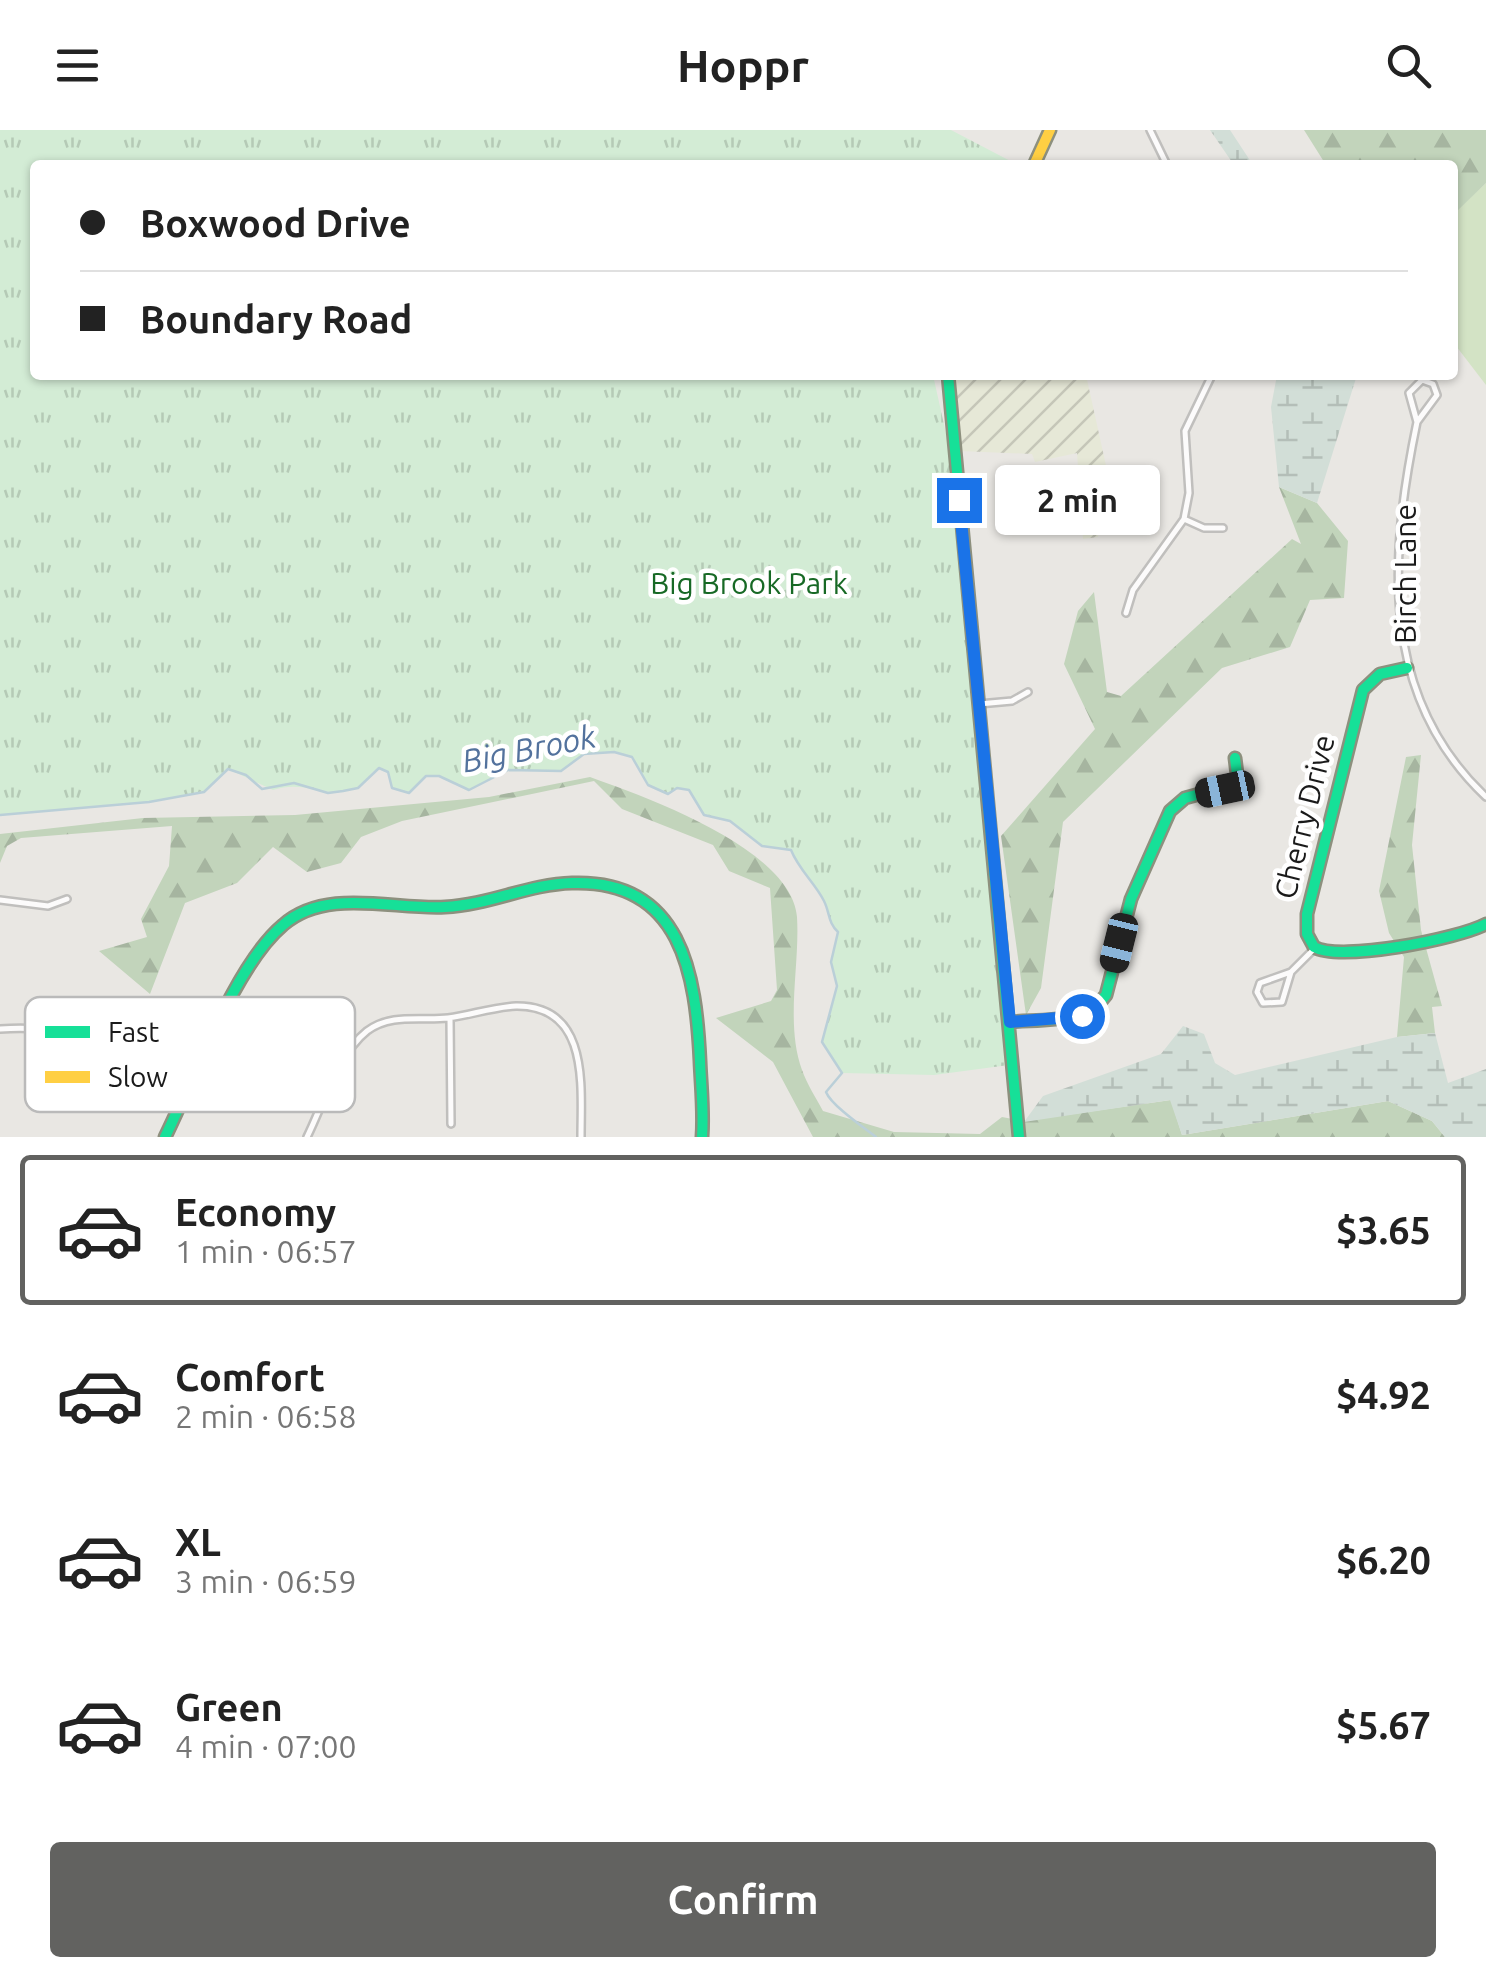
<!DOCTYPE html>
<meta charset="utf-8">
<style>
body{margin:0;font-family:Ubuntu,sans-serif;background:#f2f2f2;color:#222;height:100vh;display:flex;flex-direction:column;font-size:38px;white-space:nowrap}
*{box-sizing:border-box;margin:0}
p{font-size:32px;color:#767676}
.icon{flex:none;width:55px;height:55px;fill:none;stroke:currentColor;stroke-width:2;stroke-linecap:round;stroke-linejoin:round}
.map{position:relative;height:1007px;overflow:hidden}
.panel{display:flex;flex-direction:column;background:#fff;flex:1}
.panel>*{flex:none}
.top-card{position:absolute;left:30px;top:30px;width:1428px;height:220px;border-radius:10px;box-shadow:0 2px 8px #0004;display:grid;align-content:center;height:220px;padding:0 50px;background:#fff}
.end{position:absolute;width:45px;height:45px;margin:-22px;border:12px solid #1a73e8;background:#fff;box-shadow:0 0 0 5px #fff}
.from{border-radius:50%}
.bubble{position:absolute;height:70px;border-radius:10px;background:#fff;box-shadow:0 2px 8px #0004;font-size:32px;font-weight:700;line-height:70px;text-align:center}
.car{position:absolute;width:30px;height:60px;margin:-30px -15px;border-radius:12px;box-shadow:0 0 8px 2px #0007;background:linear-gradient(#222 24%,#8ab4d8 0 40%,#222 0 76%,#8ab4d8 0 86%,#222 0)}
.top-card b{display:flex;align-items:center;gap:35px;height:95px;font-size:38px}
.top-card b+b{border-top:2px solid #e0e0e0}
.top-card i{width:25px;height:25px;background:#222}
ul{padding:18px 0 0;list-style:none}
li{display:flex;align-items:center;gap:30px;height:150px;margin:0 20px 15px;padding:0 30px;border:5px solid transparent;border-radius:10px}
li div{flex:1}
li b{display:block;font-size:38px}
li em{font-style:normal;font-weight:700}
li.active{border-color:#626260}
li>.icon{width:90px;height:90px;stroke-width:1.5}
.primary-button{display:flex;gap:20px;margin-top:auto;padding:20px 50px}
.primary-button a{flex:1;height:115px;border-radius:10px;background:#626260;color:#fff;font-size:40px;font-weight:700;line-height:115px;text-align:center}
header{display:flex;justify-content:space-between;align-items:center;height:130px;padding:0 50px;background:#fff;font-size:45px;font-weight:700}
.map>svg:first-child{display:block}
</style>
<header><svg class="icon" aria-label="menu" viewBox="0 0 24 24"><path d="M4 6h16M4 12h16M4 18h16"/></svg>Hoppr<svg class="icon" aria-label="search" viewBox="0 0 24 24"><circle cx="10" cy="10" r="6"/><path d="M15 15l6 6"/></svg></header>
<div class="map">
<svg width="1486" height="1007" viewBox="0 0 1486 1007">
<defs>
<pattern id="farmland-furrows" width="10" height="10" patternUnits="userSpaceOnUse" patternTransform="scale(2.5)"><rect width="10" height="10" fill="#e6e8d7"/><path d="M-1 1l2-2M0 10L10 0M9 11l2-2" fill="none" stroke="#c5c6b8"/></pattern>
<pattern id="forest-firs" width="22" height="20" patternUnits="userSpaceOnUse" patternTransform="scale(2.5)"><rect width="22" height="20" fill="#c2d4bb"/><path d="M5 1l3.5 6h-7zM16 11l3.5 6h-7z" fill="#a6b5a0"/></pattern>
<pattern id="wetland-marsh" width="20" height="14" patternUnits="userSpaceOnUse" patternTransform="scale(2.5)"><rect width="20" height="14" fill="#d2ded7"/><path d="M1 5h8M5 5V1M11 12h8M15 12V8" fill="none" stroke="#b4beb8"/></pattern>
<pattern id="park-tufts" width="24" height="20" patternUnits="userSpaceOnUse" patternTransform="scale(2.5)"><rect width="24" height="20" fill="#d3ecd5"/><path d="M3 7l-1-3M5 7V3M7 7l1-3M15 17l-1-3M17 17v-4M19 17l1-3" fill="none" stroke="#b5cab6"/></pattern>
</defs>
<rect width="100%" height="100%" fill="#e9e7e3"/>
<path fill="url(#farmland-furrows)" d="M957,245h129l21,95 -9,67 -15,2 -6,-86 -42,9 -3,-8 -72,-3 -7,-59z"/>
<path fill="#d3e3c5" d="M1486,53v202l-33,-43 -1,-127z"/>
<path fill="url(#forest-firs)" d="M1304,0h182v53l-33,32 -1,-50h-126z
M1279,357l38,16 31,38 -4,57 -34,2 -20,47 -68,21 -159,154 -22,166 -15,27 -25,-179 94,-107 -31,-65 14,-53 16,-19 13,100 14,4 171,-157 9,5z
M1421,625l-9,90 9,85 21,76 -10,1 3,26 -38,4 7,-80 -15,-24 -10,-42 27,-134z
M590,647c56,20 202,72 207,140 3,49 -12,106 5,153 5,14 14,28 21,41l71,21 86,2 22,-17 22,4 147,-21 11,35 206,-34 44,20 13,16h-632l-40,-75 -57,-44 55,-17 6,-11 -7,-102 -41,-17 -16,-26 -91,-36 -28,-28 -192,40 -41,16 -20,26 -34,9 -34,-25 -36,36 -52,20 -35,91 -51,-43 48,-14 -6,-18 28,-53 3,-40 -151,12 -14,8 -7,17v-29l143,-16 152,-3 194,-18z"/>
<path fill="url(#wetland-marsh)" d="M1210,0h20l23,35h-19z
M1277,245h80l-40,128 -38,-16 -8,-80z
M1183,896l21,8 11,29 20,12 162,-38 38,-4 13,50 38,-14v68h-41l-13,-16 -44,-20 -206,34 -12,-35 -146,22 19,-26 118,-42z"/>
<path fill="url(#park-tufts)" d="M0,0h951l67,35h-983v210h898l16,72 60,618 -75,10 -92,-2 -20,-31 15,-56 -6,-24 7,-30c-11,-11 -10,-26 -18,-39 -10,-14 -21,-25 -29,-42l-29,-5 -32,-25 -26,-6 -15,-25 -12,-2 -9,6 -20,-9 -16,-27 -18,-6 -30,2 -23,17 -53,-1 -39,20 -30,-14h-12l-18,17 -17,-5 -4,-16 -9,-4c-11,5 -14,17 -25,21 -31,11 -47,-10 -81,1l-45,-21 -24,22 -55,11 -149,13z"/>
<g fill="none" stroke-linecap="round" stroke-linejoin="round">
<path stroke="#bacfd8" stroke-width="2.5" d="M0,685l149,-13 55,-10 24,-23 18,6 16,14 32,-6 34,10 15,-2 15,-3 21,-20 9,4 4,16 17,5 17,-17h13l30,14 39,-20 53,1 23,-17 30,-2 18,5 16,28 20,9 9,-6 12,2 15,25 26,6 32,25 29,4c8,20 24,33 33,51 6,12 4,22 14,31l-7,30 6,24 -15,56 20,31 -16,19c5,13 37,35 50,45"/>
<defs>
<path id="street" d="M1150,0l17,35
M1422,250l11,4 4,11 -20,27 -8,-29z
M1417,292c-28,135 -38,274 69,375
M941,372l18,-2
M1184,389l20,9h19
M1126,483l7,-23 51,-71 5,-26 -4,-62 27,-56
M979,574l33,-3 16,-9
M0,770l48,6 19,-7
M1291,842l-9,30 -19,1 -6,-11 3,-9z
M1291,842l24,-24
M450,888l1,106
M0,899c72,-5 130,16 193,47
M307,1007c16,-32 31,-83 60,-106 24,-18 54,-10 81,-13 23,-3 45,-11 68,-12 74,-1 65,81 65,131"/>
<path id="fast" d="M948,245l71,762
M1407,538l-27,6 -17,16 -56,224v20l7,13c26,15 144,-8 172,-23
M1010,892c33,-3 75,2 96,-27l25,-96 39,-88 15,-13 47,-13 5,-11 -2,-16
M165,1007c29,-58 70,-172 118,-212 43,-38 111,-15 162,-18 44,-2 84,-23 127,-24 110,-4 124,92 128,178 1,25 4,51 2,76"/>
<path id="slow" d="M1034,35l16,-35"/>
</defs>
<use href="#street" stroke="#c0bfbd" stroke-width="10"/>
<use href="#fast" stroke="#8d907e" stroke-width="15"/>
<use href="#slow" stroke="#8d907e" stroke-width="15"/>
<use href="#street" stroke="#fcfbfb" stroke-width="5"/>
<use href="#fast" stroke="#16e098" stroke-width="10"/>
<use href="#slow" stroke="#ffcf43" stroke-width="10"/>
</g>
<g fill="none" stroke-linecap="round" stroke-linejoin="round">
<path stroke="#1a73e8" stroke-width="12" d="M959,370l51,522 72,-6"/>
</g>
<g text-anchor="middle" stroke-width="9" stroke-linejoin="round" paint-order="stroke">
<g font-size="30" fill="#1a1a1a" stroke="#fff">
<text transform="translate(1406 444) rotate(-90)" y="10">Birch Lane</text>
<text transform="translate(1305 687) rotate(-76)" y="10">Cherry Drive</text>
</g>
<g font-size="30" fill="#176925" stroke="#fff">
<text x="749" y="464">Big Brook Park</text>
</g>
<g font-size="32" font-style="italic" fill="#53729d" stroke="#fff">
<text transform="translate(529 619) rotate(-11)" y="11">Big Brook</text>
</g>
</g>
<rect x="25" y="867" width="330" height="115" rx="15" fill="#fff" stroke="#bababa" stroke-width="2.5"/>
<rect x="45" y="896" width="45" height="12" fill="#16e098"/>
<rect x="45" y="941" width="45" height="12" fill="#ffcf43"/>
<g font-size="28" fill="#1a1a1a">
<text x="108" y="912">Fast</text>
<text x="108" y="957">Slow</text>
</g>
</svg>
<i class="end from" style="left:1082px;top:886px"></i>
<i class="end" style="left:959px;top:370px"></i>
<div class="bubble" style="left:995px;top:335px;width:165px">2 min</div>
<i class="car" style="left:1225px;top:659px;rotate:258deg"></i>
<i class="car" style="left:1119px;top:813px;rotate:194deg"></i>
<div class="top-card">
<b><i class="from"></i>Boxwood Drive</b>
<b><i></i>Boundary Road</b>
</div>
</div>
<section class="panel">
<ul>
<li class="active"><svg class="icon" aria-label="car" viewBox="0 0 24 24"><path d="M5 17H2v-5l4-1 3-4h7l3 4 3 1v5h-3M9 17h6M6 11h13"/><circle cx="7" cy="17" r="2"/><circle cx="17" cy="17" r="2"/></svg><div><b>Economy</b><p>1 min · 06:57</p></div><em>$3.65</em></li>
<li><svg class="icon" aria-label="car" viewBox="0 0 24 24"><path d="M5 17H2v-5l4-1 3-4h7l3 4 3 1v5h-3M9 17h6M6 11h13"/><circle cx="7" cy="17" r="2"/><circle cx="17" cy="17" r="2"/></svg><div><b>Comfort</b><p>2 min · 06:58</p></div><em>$4.92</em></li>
<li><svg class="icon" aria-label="car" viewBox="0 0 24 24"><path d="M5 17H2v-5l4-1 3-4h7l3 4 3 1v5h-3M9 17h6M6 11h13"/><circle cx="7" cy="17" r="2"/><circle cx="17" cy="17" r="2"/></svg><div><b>XL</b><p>3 min · 06:59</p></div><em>$6.20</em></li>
<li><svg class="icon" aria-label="car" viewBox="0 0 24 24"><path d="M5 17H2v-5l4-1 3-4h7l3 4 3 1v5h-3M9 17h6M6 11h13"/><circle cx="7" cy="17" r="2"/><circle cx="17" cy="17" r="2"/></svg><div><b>Green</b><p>4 min · 07:00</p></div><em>$5.67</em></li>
</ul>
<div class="primary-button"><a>Confirm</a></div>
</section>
